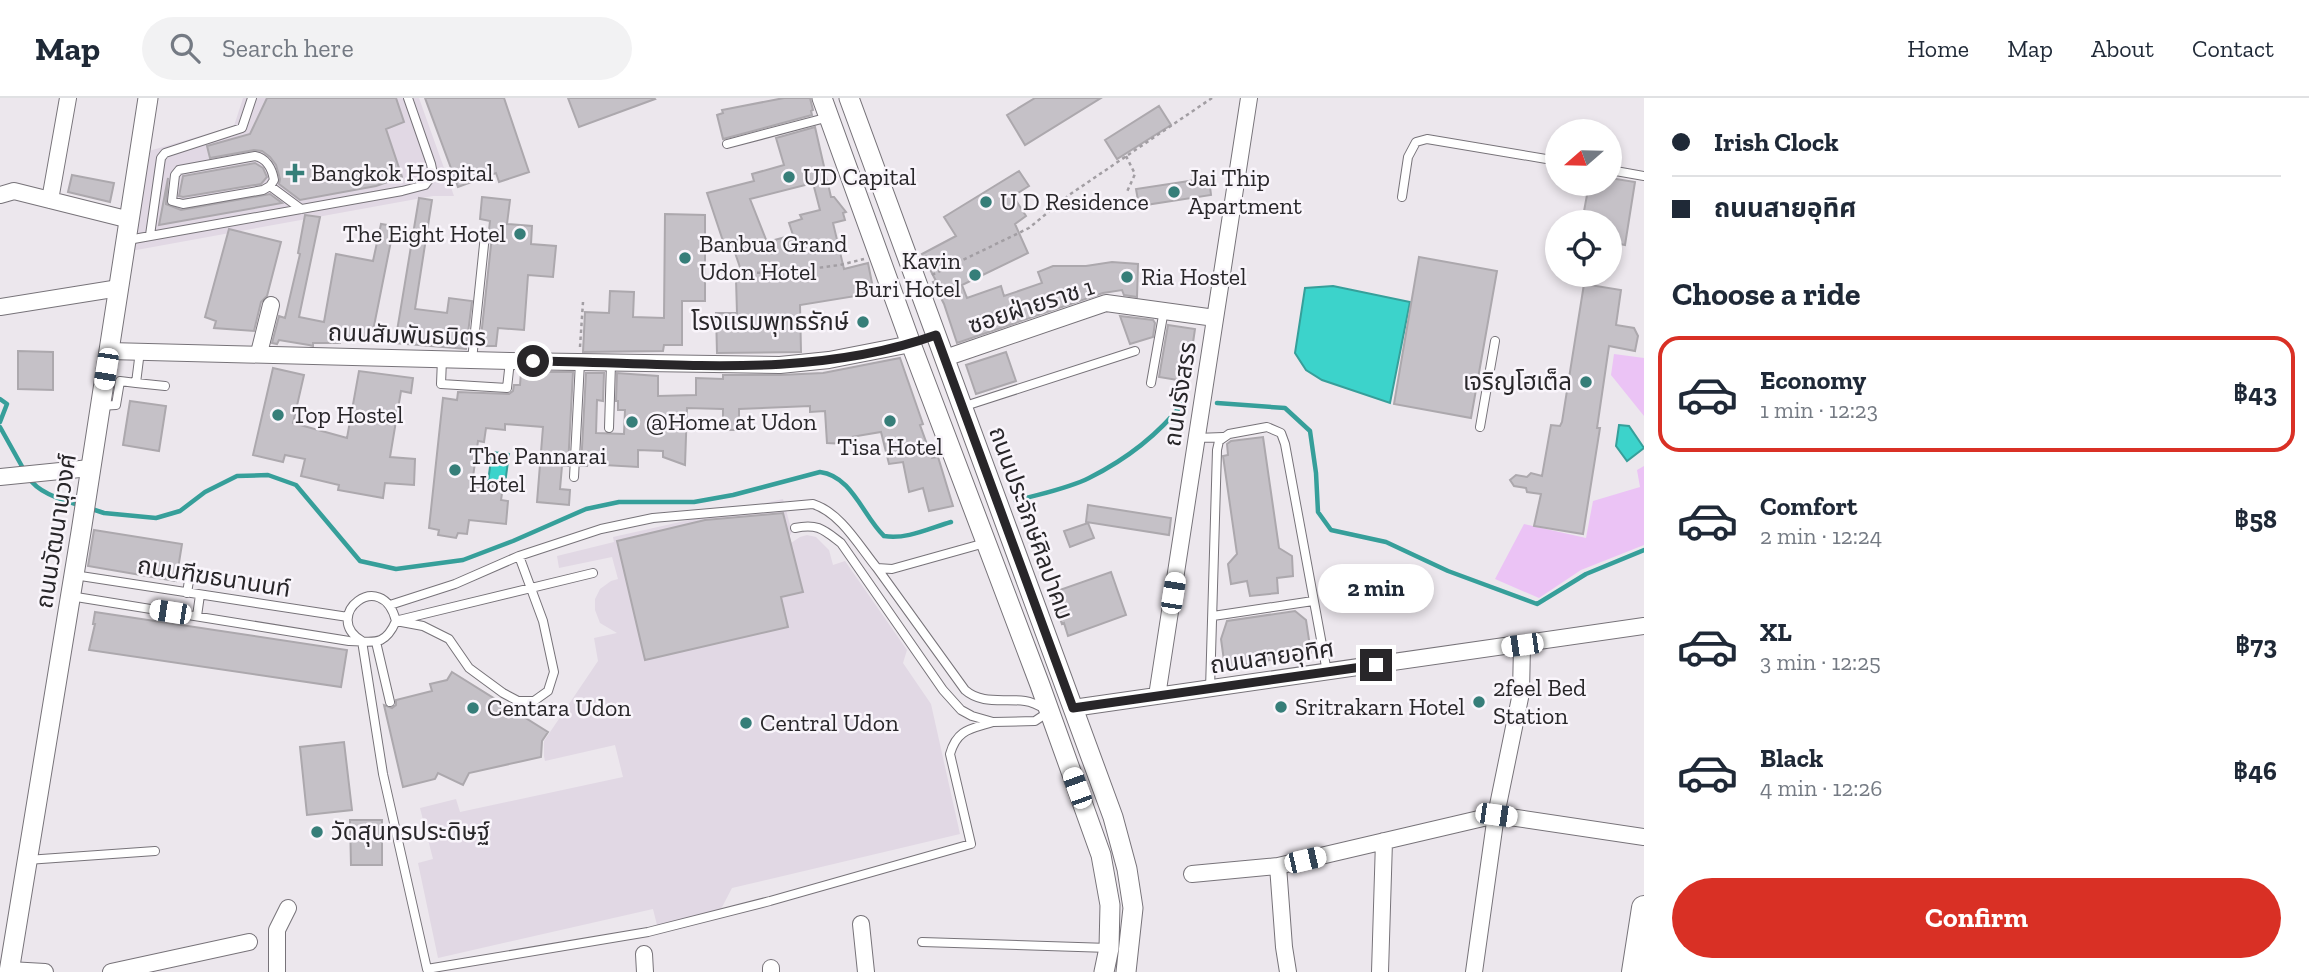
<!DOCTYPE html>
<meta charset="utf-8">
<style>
body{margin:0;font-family:"Zilla Slab","Noto Sans Thai",serif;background:#f2f2f3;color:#1f2937;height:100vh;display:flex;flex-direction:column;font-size:26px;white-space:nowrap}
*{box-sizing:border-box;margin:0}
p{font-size:23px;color:#747a83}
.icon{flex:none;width:38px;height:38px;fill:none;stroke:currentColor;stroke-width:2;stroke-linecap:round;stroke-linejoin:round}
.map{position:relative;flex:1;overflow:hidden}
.drawer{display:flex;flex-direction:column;background:#fff;width:665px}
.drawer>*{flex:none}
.banner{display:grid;align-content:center;height:154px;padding:0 28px;background:#fff}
.needle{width:46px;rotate:250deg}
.tools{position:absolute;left:1545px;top:21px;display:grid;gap:14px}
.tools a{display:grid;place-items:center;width:77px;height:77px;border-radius:50%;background:#fff;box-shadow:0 4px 10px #0003;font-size:35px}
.end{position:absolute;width:32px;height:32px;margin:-16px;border:9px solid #282629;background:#fff;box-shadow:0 0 0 4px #fff}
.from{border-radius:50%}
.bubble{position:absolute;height:49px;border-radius:24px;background:#fff;box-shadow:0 4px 10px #0003;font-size:23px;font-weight:700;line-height:49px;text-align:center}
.car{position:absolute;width:21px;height:42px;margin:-21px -10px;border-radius:9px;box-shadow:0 0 5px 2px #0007;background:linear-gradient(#fff 24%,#345 0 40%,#fff 0 76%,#345 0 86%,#fff 0)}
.banner b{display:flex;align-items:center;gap:24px;height:66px;font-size:26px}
.banner b+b{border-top:2px solid #e0e1e3}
.banner i{width:18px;height:18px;background:#1f2937}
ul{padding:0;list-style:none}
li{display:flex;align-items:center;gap:21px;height:116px;margin:0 14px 10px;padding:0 14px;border:4px solid transparent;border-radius:21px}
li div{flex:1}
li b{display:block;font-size:26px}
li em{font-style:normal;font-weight:700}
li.on{border-color:#d93025}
li>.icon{width:63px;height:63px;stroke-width:1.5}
h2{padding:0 28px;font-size:32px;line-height:84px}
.button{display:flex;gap:14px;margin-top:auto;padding:14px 28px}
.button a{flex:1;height:80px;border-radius:42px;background:#d93025;color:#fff;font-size:28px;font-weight:700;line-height:80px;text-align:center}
header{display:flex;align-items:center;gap:42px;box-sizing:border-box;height:98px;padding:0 35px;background:#fff;border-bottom:2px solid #e0e1e3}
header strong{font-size:33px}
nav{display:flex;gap:38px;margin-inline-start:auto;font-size:24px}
.search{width:490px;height:63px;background:#f2f2f3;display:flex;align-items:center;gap:18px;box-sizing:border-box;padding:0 24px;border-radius:38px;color:#747a83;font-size:26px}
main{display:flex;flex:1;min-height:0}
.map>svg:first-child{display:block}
</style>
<header>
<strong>Map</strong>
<div class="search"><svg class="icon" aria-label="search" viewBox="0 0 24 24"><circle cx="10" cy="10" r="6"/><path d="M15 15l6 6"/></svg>Search here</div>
<nav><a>Home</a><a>Map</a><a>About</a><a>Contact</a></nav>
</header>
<main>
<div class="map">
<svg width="1644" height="874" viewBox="0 0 1644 874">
<rect width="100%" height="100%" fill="#ece7ed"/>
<path fill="#e1d8e4" d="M243,0h176l35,98h-21l-302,55 18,-100 85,-25z
M783,401l9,33 -3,5 2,6 9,-6 7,-2 9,2 13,13 4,15 12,-4 62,89 -4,13 28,41 29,130 -228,54 -11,21 -64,16 -4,-16 -215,49 -20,-95 15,-4 -13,-51 36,-9 4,13 163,-35 -8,-32 -70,16 -1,-5v-15l54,-80 -4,-23 23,-5 -17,-10 -5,-13v-11l5,-10 11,-8 7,-2 -6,-22 -53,11 -2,-12 57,-14 -1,-5z"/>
<path fill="#ebc3f5" d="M1614,256l30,4v58l-33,-41z
M1644,368v79l-63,25 -42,28 -44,-19 29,-55 62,14 7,-37 47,-14 -3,-17z"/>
<path fill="#3cd3cb" stroke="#369f9a" stroke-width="2" d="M1333,188l77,16 -20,101 -68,-23 -16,-10 -11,-17 10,-65z
M1619,327l10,1 15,22 -17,13 -11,-15z
M492,354l17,2 -4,30 -17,-2z"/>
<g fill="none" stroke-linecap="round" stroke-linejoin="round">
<path stroke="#369f9a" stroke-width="4.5" d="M0,301l7,5 -7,18
M1217,305l68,5 25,23 6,42 2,39 13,18 55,12 62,29 89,33 49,-30 58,-24
M0,329l24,43
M28,379c11,17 35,23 53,29
M1016,403c23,-7 51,-12 73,-23 36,-18 69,-43 94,-75
M89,410l15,5 52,5 24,-7 25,-19 32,-16 31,-1 28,10 64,76 36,8 67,-9 50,-19 73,-32 33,-7h75l39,-7 87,-23c32,4 43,44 64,64 22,4 46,-8 67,-14"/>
</g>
<path fill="#c5c1c7" stroke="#aca8ad" stroke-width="2" fill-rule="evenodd" d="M267,0h129l8,24 -18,7 16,48 -26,9 -76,14 -21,-16 1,-5 -4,-14 -6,-8 -8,-6 -8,-1 -44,8 -3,-12 43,-12z
M425,0h79l25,74 -30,10 -3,-9 -38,14z
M568,0h86l1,1 -76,28z
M784,0h26l3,12 -2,1 1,4 -89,24 -6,-24 6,-2 -1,-3z
M1035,0h66l-76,47 -18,-30z
M1159,8l12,19 -54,34 -12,-19z
M815,29l16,70h3l12,15 -3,1 2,7 -12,3 11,46 24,-6 6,30 -74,12 1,47 -84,1 -1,-40h21l-1,-34h8l-12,-35 -7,3 -18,-54 47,-12 -2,-7 32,-9 -8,-27zM813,85l7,27 -20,5 2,4 -13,4 4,12 -26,7 -17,-43z
M255,65l8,5 4,9 -6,7 -78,13 -4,-1 4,-20z
M1019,73l10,15 -16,10 13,20 -11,8 13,29 -66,32 5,13 34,-12 3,10 38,-13 -4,-11 15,-6h33l26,-4 26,2 -1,33 -13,-2 -2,-5 -19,3 -146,50 -13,-39 -11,-22 3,-1 -14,-27 34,-18 -12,-19z
M72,77l42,8 -4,19 -42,-10z
M168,80l-2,26 15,6 89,-16 12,9 -123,22z
M1209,80l2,17 -72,11 -3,-17z
M1610,80l25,4 -10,63 -15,-3v-20h-28l7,-38h21z
M482,99l28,3 -3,24 25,2 -1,18 25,2 -3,31 -25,-2 -4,55 -26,-2 -2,18h-16l12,-110 -3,-6 1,-9 -10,-2z
M419,100l13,2 -17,109 32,4 2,-15 23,3 -6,48 -71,-6z
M665,116l40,1v86h-23v44h-18l-1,6 -80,1 2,-40 24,1 1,-22 24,1 -1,25 31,1z
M305,117l15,2 -21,100 25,5 12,-68 37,7 8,-37 13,2 -23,115 -29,-6 -2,8h-27v3l-4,-1 -30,-5 -2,4 -5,-1 7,-27 6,2 15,-64 -2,-1z
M229,131l52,13 -14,54 -6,6 -7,29 -40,-3 2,-7 -11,-4z
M1419,159l78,14 -26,147 -77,-14z
M1584,186l37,6 -5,35 18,3 4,8 -3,15 -26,-5 -12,82h3l-17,106 -49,-8 7,-32 -14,-2 -1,-4 -12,-2 -4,-6 6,-5 11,2 4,-4 11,3 9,-51 9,1 2,-4z
M1120,218l33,4 2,3 -2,14 -23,7z
M1168,227l27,4 -6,41h-4l-1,11 -25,-4z
M18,253l35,1v38l-35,-1z
M1006,254l10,29 -40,13 -10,-29z
M900,260l23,66 -3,1 12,33 6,-1 15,49 -24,5 -6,-23 -14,4 -6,-30 -14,2 -8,-32 -36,6v6l-18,-1 -2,-32 -15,1v-6l-71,3v21h-16v-21l-36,-1 -2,57 -22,-8v-6l-25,-1v17l-51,-3v2h-6l5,-93h18l-1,28 -6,-1 -1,33 28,1 1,-24h-7v-9h-2l1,-28 41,3v20l38,-1v-17l27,1v-4h57l43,-2z
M273,270l31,7 -11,48 54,15 12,-67 54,7 -2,15 -10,-2 -11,66 25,2 -1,26 -29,-2 -2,15 -45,-8 1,-5 -38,-9 4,-17 -20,-4 -2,7 -30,-7z
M521,274h52l-5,94h-6l-2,23 10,1 -1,15 -32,-3 6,-75 -38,-3v6l-19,-2 -2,14 -6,-1 -6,43 31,3 -2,13 7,1 -2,23 -37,-4 -2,14 -9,-1 -2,5 -18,-3 1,-5 -10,-2 14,-130 14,2 1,-8 51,2 4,-3 1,-6h6z
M130,303l36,5 -7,45 -36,-6z
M1263,339l16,111 13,8 1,20 -16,2 1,15 -28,3 -3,-15 -16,3 -3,-20 9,-10 -14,-98 5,-1 -1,-11 4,-3z
M1088,407l83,13 -2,17 -83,-13z
M783,415l20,79 -22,5 7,30 -143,33 -28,-119 88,-21z
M1088,425l6,15 -24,9 -6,-16z
M94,432l88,14 -6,37 -88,-15z
M1111,474l15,43 -58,21 -4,-13 -2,1 -11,-31z
M1295,513l11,9 5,33 -86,15 -4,-29 6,-18z
M95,514l252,38 -6,37 -252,-37 6,-26h-2z
M452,574l96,60 -6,9 -1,16 -72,16 -6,12 -25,-12 -3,6 -32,8 -19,-82 8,3 4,-3v-5l36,-9 -2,-7 17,-4z
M344,644l8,68 -45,5 -7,-68z
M350,722h32v45h-31z"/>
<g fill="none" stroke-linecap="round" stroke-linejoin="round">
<defs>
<path id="service" d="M727,46l102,-27
M255,58c11,2 17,12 19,24l-4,6 -7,4 -80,14 -11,-3 3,-26 4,-5z
M1610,72l34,6
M270,88l31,23
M1402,99l6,-40 8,-15 11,-3 131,22
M150,137l11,-77 4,-5 77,-25 10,-30
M128,142l274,-49 23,-6 8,-11 -2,-10 -23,-66
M442,261l-1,25 66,4 3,-27
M472,262l13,-125
M136,285l29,3
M1151,285l13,-73
M100,308l16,-1 4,-24 16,2 4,-32
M962,309l173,-56
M1480,329l15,-86
M609,330l2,-65
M1196,340l27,-1
M574,379l6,-115
M795,430c23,-5 29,2 46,15l102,147 18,20 11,6 21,6 42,-1 15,-10
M877,470l88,122c17,15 39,8 60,11 8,1 15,5 22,9
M74,477l274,42
M187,495l4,-25
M70,498l279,45c24,0 35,7 47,-20 -14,-55 -76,-5 -34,20l21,133 44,195 221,-37 122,-31 201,-57 -21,-90c7,-25 21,-25 43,-32
M390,507l65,-21 64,-28 82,-27 52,-11 160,-14c28,9 46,42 64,64l15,1 93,-26
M197,518l3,-21
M1213,518l100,-15
M399,522l194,-47
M396,523l27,5 26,13 20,29 34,25 15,8h16l14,-10 6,-19 -11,-51 -24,-65
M376,544l14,60
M1210,591l7,-239 2,-9 10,-7 38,-7 14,6 4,11 42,228
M27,762l128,-9
M922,844l187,6"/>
<path id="minor" d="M0,97l14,-4 116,29
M50,102l18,-102
M0,209l119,-19
M109,253l401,10 270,4 49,-5 82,-16
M259,255l12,-48
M945,260l161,-55 109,15
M0,379l90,-9
M1157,598l92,-598
M1073,610l571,-82
M1278,768l218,-51 148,22
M1192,776l86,-8 6,81 4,25
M861,826l5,48
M644,856l1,18
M771,870v4
M9,872l36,2
M111,874l138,-30
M277,874v-42l11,-22
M1380,874l4,-131
M1474,874l22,-157 25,-122 1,-48"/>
<path id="tertiary" d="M822,0l89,246 129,341 61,170 9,50 -1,43 -5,24
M849,0l264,719 14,52 6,39 -7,64
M9,874l72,-440 67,-434"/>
<path id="primary" d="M1634,874l10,-64"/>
</defs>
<use href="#service" stroke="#777379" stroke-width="10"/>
<use href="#minor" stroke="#777379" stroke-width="18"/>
<use href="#tertiary" stroke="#777379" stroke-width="21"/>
<use href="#primary" stroke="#777379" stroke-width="26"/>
<path stroke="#a29ea3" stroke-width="2.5" stroke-dasharray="3.5 3.5" stroke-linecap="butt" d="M1126,58l9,18 -9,20
M750,175l36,-1 54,-7 24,-6
M932,177l97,-47 40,-33 143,-97
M580,249l3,-45
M551,605l14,10"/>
<use href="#service" stroke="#fff" stroke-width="8"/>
<use href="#minor" stroke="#fff" stroke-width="16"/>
<use href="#tertiary" stroke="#fff" stroke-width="19"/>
<use href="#primary" stroke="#fff" stroke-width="24"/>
</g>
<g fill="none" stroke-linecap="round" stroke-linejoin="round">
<path stroke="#282629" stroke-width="9" d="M533,263c134,1 274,20 403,-26l137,373 303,-43"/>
</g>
<g fill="#367e79" stroke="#f9f5fb" stroke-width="2.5">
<path d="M291.5 64.5h7v7h7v7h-7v7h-7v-7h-7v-7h7z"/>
<circle cx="789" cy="79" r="7"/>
<circle cx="1174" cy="94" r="7"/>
<circle cx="986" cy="104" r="7"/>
<circle cx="520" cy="136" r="7"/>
<circle cx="685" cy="160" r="7"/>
<circle cx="975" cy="177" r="7"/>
<circle cx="1127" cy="179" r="7"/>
<circle cx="863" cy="224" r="7"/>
<circle cx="1586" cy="284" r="7"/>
<circle cx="278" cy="317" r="7"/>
<circle cx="890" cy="323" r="7"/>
<circle cx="632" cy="324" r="7"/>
<circle cx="455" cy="372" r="7"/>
<circle cx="1479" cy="604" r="7"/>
<circle cx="1281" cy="609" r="7"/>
<circle cx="473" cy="610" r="7"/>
<circle cx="746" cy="625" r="7"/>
<circle cx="317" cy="734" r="7"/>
</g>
<g text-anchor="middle" stroke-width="5" stroke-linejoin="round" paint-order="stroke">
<g font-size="24" fill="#282629" stroke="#f9f5fb" text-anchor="start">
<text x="311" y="83">Bangkok Hospital</text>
<text x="803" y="87">UD Capital</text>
<text x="1188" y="88">Jai Thip<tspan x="1188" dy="28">Apartment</tspan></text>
<text x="1000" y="112">U D Residence</text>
<text x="506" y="144" text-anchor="end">The Eight Hotel</text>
<text x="699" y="154">Banbua Grand<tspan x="699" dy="28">Udon Hotel</tspan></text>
<text x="961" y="171" text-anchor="end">Kavin<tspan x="961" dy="28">Buri Hotel</tspan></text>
<text x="1141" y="187">Ria Hostel</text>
<text x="849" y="232" text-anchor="end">โรงเเรมพุทธรักษ์</text>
<text x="1572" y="292" text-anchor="end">เจริญโฮเต็ล</text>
<text x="292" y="325">Top Hostel</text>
<text x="646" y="332">@Home at Udon</text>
<text x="890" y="357" text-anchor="middle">Tisa Hotel</text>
<text x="469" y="366">The Pannarai<tspan x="469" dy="28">Hotel</tspan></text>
<text x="1493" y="598">2feel Bed<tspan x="1493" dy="28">Station</tspan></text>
<text x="1295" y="617">Sritrakarn Hotel</text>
<text x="487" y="618">Centara Udon</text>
<text x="760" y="633">Central Udon</text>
<text x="331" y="742">วัดสุนทรประดิษฐ์</text>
</g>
<g font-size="24" fill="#282629" stroke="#f9f5fb">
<text transform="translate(1031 208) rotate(-18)" y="8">ซอยฝ่ายราช 1</text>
<text transform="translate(407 237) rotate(2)" y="8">ถนนสัมพันธมิตร</text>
<text transform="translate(1180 296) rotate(-81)" y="8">ถนนรังสรร</text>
<text transform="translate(1031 425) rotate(70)" y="8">ถนนประจักษ์ศิลปาคม</text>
<text transform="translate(56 433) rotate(-81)" y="8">ถนนวัฒนานุวงศ์</text>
<text transform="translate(214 479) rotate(9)" y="8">ถนนฑีฆธนานนท์</text>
<text transform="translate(1272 559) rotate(-8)" y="8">ถนนสายอุทิศ</text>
</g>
</g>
</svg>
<div class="tools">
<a><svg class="needle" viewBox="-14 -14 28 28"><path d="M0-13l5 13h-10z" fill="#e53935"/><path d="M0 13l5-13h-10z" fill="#747a83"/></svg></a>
<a><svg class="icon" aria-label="locate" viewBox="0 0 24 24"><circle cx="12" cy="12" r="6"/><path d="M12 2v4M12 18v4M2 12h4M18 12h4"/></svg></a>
</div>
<i class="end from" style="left:533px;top:263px"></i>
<i class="end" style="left:1376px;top:567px"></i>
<div class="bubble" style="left:1318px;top:466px;width:116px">2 min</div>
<i class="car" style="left:106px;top:271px;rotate:189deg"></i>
<i class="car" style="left:1173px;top:495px;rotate:9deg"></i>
<i class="car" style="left:170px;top:514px;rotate:279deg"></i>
<i class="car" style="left:1522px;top:547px;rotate:262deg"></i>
<i class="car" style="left:1077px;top:690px;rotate:340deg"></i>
<i class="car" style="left:1496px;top:717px;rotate:98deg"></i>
<i class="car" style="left:1305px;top:762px;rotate:77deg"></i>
</div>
<section class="drawer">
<div class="banner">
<b><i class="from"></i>Irish Clock</b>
<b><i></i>ถนนสายอุทิศ</b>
</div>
<h2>Choose a ride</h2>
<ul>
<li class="on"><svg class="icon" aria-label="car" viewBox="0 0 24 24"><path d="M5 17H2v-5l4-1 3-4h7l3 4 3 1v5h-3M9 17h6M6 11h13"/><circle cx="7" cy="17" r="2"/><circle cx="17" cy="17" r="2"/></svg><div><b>Economy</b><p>1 min · 12:23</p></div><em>฿43</em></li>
<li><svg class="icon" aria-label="car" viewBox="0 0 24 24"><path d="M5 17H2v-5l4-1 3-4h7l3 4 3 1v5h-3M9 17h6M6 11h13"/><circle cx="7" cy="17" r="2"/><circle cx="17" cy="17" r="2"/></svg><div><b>Comfort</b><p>2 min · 12:24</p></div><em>฿58</em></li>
<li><svg class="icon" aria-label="car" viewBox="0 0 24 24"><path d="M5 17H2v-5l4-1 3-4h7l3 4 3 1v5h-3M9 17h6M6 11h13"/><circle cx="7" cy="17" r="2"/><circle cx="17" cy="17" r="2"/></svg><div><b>XL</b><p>3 min · 12:25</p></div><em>฿73</em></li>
<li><svg class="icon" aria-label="car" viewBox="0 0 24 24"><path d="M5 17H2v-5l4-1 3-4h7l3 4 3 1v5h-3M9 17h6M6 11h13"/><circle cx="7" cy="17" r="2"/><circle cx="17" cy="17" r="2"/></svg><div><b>Black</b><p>4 min · 12:26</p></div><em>฿46</em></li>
</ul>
<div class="button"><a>Confirm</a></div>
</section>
</main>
